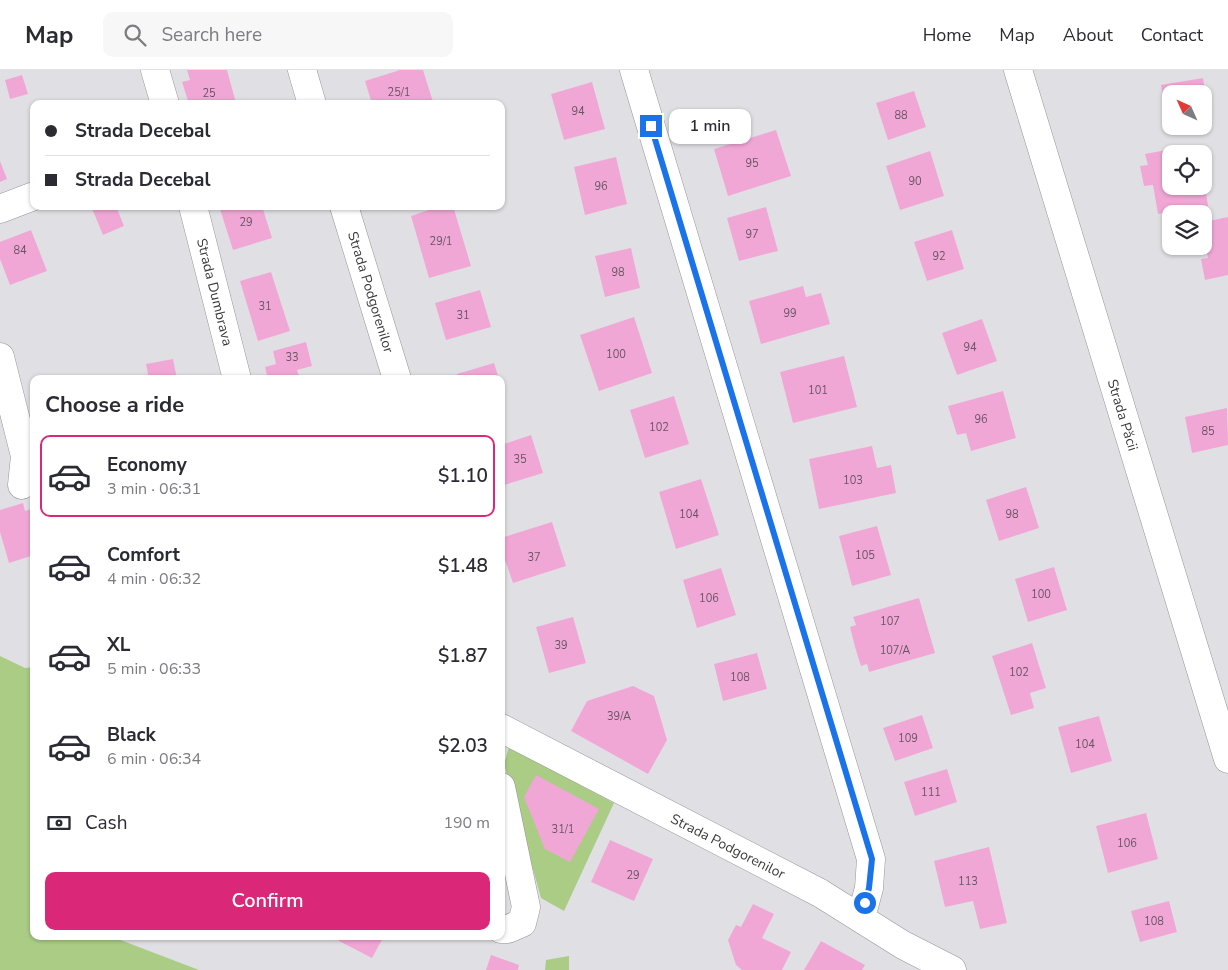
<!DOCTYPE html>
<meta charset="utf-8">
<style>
body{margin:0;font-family:"Nunito Sans",sans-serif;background:#f7f7f7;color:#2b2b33;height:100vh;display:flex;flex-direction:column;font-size:19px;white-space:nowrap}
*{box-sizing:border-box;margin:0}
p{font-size:16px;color:#7c7c81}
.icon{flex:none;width:28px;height:28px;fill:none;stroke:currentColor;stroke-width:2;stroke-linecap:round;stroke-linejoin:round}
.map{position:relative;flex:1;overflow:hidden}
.side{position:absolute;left:30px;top:305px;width:475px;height:565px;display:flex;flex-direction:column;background:#fff;border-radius:10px;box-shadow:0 1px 4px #0004}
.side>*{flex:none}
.banner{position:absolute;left:30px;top:30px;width:475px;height:110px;border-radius:10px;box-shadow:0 1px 4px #0004;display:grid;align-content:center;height:110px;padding:0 15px;background:#fff}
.needle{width:32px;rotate:315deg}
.buttons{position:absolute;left:1162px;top:15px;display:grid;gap:10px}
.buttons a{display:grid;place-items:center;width:50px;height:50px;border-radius:10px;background:#fff;box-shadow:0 1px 4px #0004;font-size:25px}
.end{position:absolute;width:22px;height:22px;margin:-11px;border:6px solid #1a73e8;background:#fff;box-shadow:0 0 0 2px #fff}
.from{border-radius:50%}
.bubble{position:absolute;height:35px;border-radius:10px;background:#fff;box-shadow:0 1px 4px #0004;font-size:16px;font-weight:600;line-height:35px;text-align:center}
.banner b{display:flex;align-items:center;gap:18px;height:48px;font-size:19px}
.banner b+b{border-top:1px solid #e1e1e2}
.banner i{width:12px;height:12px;background:#2b2b33}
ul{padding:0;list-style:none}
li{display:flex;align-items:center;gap:15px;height:82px;margin:0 10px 8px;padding:0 5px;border:2px solid transparent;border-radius:10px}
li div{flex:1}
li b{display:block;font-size:19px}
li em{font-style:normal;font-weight:600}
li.selected{border-color:#db2777}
li>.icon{width:45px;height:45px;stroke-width:1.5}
h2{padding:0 15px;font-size:22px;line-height:60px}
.pay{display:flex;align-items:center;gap:12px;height:55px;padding:0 15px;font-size:19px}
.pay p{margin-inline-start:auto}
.primary-button{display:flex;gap:10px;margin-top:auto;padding:10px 15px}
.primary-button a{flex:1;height:58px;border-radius:10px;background:#db2777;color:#fff;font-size:20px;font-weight:600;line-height:58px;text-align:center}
header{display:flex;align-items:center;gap:30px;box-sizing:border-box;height:70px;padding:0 25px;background:#fff;border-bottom:1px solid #e1e1e2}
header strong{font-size:24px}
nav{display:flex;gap:28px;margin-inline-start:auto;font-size:18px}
.search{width:350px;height:45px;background:#f7f7f7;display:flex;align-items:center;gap:12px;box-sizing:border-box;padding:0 18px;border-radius:10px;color:#7c7c81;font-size:19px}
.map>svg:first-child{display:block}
</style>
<header>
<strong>Map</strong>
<div class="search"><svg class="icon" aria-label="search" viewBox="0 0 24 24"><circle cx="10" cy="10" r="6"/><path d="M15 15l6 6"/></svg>Search here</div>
<nav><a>Home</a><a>Map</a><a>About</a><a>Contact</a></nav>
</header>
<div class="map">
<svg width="1228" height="900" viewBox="0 0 1228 900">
<rect width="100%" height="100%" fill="#e0e0e4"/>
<path fill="#aacc85" d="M0,586l25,12 9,-1v269h76l89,34h-199z
M509,677l105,56 -50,108 -23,-13 -37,-134z
M569,886v14h-24l1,-10z"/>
<path fill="#f1a7d6" d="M187,0h40l9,33 -47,1 -7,-22 8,-2z
M400,0h23l10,32 -61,2 -7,-23z
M22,5l6,19 -18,5 -5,-19z
M1203,8l7,40 -6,1v-25h-33v31h-3l-7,-40z
M592,12l13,47 -41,11 -13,-46z
M914,21l12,36 -38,13 -12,-37z
M776,60l15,46 -63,20 -14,-47z
M1193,75l1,9h-23v32h34l3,20 -50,8 -5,-29 -9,1 -4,-20 8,-1 -3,-11z
M930,81l14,45 -44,14 -14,-44z
M616,87l11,47 -42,11 -11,-48z
M0,91l7,18 -7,3z
M91,136h25l8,20 -21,9z
M219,136h43l10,32 -39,12z
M441,136h12l18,60 -42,12 -18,-62z
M766,137l12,44 -39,10 -12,-43z
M1228,147v58l-23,5 -4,-21 7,-1 -4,-20v-16z
M31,160l16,41 -37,14 -10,-26v-17z
M952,160l12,39 -37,12 -13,-39z
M631,178l9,40 -35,9 -10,-41z
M271,202l19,59 -32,10 -18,-60z
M803,216l3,11 15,-4 9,31 -69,20 -12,-43z
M480,220l11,37 -45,13 -11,-37z
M634,247l18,56 -53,18 -19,-56z
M982,249l15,42 -40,14 -15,-42z
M306,272l6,24 -15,4 3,9h-32l-3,-12 11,-3 -3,-13z
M844,286l13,51 -64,16 -13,-51z
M173,289l4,20h-28l-3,-15z
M494,293l5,16h-41l-1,-5z
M1003,321l13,47 -45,13 -5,-18 -9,2 -9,-29z
M674,326l15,48 -44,14 -15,-48z
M1227,338l1,37 -36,8 -7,-36z
M531,365l12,38 -42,13v-41z
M872,376l5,22 14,-3 5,28 -77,16 -10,-50z
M701,409l18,56 -43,14 -17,-57z
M1026,417l13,41 -40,13 -13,-41z
M23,433l2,8 9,-3v47l-25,8 -9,-31v-22z
M552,452l14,44 -53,17 -12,-35v-10z
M877,456l14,49 -39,11 -13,-50z
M1054,497l13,43 -39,12 -13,-43z
M721,498l15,47 -39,13 -14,-48z
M919,528l16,55 -66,19 -2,-8 -6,2 -6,-19 -5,-20 6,-2 -3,-8z
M573,547l13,46 -37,10 -13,-46z
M1032,573l14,45 -16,5 4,15 -23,7 -19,-59z
M757,583l10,36 -44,12 -9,-37z
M633,616l21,10 13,44 -19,34 -77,-43 16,-30z
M922,645l11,33 -38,13 -12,-33z
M1099,646l13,45 -41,12 -13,-46z
M947,699l10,33 -42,14 -11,-34z
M536,705l63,34 -29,53 -25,-13 -21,-52z
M1146,743l12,46 -50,14 -12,-47z
M610,770l43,19 -19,42 -43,-19z
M989,777l18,76 -27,6 -7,-28 -28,6 -11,-46z
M1169,831l8,31 -37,10 -9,-31z
M753,834l21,10 -12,24 29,14 -9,18h-40l-6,-5 -8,-25 8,-15 5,2z
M341,866h43l-12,22 -33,-17z
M821,871l44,24 -3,5h-58z
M491,885l28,10 -1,5h-32z"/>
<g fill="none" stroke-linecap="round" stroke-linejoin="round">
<defs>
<path id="minor" d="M155,0l10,34
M302,0l10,34
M634,0l237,789 -2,29 -8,30
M1018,0l210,689
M193,136l44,173
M344,136l53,173
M0,139l34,-13
M0,287l25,99 -3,29
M501,658l319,165 83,52 49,25
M501,717l25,120 -4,16 -14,6h-7"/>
</defs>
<use href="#minor" stroke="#959599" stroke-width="29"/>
<use href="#minor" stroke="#fff" stroke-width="28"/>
</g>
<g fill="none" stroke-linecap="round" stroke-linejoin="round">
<path stroke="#1a73e8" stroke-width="6" d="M651,56l221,733 -3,29 -4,15"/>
</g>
<g text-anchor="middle" stroke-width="4" stroke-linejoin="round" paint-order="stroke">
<g font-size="11" fill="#685562">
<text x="399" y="26">25/1</text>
<text x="209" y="27">25</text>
<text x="578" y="45">94</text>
<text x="901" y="49">88</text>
<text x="752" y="97">95</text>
<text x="915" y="115">90</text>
<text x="601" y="120">96</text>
<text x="246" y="156">29</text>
<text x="752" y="168">97</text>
<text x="441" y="175">29/1</text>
<text x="20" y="184">84</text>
<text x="939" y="190">92</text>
<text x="618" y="206">98</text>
<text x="265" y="240">31</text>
<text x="790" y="247">99</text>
<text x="463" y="249">31</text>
<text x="970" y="281">94</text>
<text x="616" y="288">100</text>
<text x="292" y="291">33</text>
<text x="818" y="324">101</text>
<text x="981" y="353">96</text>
<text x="659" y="361">102</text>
<text x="1208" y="365">85</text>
<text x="520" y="393">35</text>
<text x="853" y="414">103</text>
<text x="689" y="448">104</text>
<text x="1012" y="448">98</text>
<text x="865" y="489">105</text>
<text x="534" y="491">37</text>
<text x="1041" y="528">100</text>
<text x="709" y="532">106</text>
<text x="890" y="555">107</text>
<text x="561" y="579">39</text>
<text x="895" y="584">107/A</text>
<text x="1019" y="606">102</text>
<text x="740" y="611">108</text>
<text x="619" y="650">39/A</text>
<text x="908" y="672">109</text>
<text x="1085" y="678">104</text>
<text x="931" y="726">111</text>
<text x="563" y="763">31/1</text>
<text x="1127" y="777">106</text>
<text x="633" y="809">29</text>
<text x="968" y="815">113</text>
<text x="1154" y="855">108</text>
</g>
<g font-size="14" fill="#3a3a3b" stroke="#fff">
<text transform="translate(215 222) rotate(76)" y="5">Strada Dumbrava</text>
<text transform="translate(371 222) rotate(73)" y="5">Strada Podgorenilor</text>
<text transform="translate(1123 345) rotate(73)" y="5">Strada Păcii</text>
<text transform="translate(728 776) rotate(27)" y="5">Strada Podgorenilor</text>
</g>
</g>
</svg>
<div class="buttons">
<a><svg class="needle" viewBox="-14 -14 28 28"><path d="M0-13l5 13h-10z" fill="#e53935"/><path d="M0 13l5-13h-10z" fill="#7c7c81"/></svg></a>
<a><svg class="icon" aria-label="locate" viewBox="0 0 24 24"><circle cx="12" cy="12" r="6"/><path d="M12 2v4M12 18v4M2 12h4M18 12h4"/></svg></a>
<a><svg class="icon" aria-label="layers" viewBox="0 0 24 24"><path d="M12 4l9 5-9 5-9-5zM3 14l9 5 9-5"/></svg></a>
</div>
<i class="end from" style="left:865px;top:833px"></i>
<i class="end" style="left:651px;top:56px"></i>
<div class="bubble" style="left:669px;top:39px;width:82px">1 min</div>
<div class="banner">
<b><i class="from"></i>Strada Decebal</b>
<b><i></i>Strada Decebal</b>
</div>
<section class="side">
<h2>Choose a ride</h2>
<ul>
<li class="selected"><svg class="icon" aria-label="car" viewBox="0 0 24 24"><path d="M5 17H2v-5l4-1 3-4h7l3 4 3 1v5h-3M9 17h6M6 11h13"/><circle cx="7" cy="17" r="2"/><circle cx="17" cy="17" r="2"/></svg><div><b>Economy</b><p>3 min · 06:31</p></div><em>$1.10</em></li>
<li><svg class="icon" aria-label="car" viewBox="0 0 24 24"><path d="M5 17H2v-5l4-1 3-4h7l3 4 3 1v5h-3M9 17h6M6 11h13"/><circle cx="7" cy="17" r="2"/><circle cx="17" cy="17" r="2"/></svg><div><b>Comfort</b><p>4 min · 06:32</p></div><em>$1.48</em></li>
<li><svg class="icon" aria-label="car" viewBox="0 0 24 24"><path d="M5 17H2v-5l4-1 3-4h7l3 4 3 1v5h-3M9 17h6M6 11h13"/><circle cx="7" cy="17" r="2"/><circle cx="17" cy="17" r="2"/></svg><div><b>XL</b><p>5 min · 06:33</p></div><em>$1.87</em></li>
<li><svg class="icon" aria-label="car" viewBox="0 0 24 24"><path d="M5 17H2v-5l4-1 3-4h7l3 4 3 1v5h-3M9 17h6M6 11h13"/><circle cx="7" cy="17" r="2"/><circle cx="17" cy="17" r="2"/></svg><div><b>Black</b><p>6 min · 06:34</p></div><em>$2.03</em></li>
</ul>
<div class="pay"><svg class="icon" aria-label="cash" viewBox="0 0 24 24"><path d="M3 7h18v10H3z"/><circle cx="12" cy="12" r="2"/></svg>Cash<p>190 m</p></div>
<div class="primary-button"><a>Confirm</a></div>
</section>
</div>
